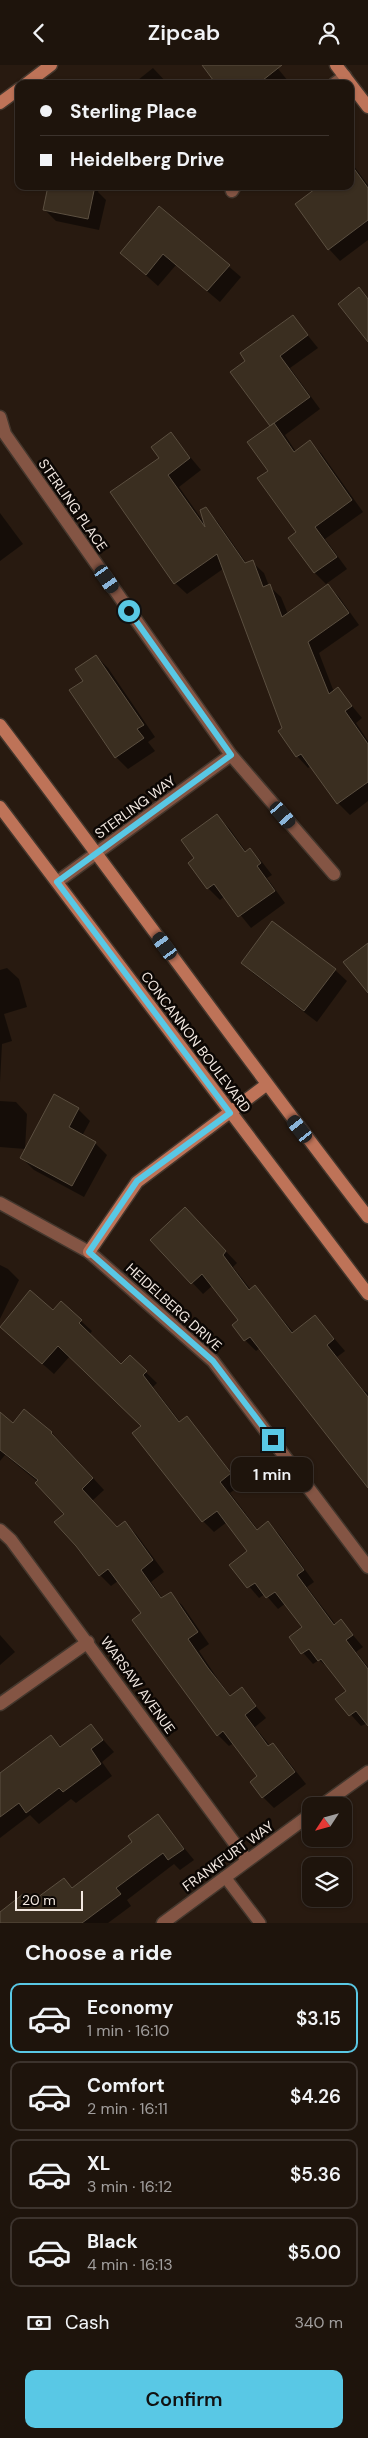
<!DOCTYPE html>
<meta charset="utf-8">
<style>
body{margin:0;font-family:"DM Sans",sans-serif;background:#261d15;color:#f1f3f6;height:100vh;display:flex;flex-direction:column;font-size:19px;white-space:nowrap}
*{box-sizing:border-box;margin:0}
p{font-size:16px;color:#a19e9d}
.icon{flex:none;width:28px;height:28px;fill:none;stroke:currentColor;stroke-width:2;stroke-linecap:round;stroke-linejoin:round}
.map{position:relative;height:1858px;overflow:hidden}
.panel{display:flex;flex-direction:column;background:#1e140c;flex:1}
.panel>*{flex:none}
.banner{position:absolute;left:15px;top:15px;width:339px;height:110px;border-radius:10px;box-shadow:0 1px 4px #0004,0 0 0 1px #3c332d;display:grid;align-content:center;height:110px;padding:0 25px;background:#1e140c}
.needle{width:32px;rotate:234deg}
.controls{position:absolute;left:302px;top:1732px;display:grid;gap:10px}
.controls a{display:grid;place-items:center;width:50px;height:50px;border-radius:10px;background:#1e140c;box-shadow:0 1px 4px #0004,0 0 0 1px #3c332d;font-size:25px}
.scale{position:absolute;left:15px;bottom:12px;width:68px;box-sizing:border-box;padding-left:5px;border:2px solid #f2e8e1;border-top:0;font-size:14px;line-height:18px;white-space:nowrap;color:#f2e8e1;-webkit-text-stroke:4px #0c0704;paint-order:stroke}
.end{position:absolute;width:22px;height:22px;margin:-11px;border:6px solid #59c8e5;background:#111;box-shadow:0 0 0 2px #111}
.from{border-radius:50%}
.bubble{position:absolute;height:35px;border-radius:10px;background:#1e140c;box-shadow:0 1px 4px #0004,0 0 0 1px #3c332d;font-size:16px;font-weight:600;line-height:35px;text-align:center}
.car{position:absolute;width:15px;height:30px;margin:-15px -8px;border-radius:6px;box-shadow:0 0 4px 1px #0007;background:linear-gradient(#222 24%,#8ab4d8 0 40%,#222 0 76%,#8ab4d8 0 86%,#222 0)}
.banner b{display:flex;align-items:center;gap:18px;height:48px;font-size:19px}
.banner b+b{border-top:1px solid #3c332d}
.banner i{width:12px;height:12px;background:#f1f3f6}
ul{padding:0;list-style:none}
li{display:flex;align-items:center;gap:15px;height:70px;margin:0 10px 8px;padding:0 15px;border:2px solid #3c332d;border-radius:10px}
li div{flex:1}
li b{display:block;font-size:19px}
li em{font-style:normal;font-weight:600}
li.current{border-color:#59c8e5}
li>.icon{width:45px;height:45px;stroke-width:1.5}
h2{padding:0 25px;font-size:22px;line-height:60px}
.pay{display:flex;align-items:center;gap:12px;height:55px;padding:0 25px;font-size:19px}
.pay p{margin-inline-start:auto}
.cta{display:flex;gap:10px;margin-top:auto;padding:10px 25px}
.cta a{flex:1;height:58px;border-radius:10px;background:#59c8e5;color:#111;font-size:20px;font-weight:600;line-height:58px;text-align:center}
header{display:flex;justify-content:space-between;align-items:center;height:65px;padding:0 25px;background:#1e140c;font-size:22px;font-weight:600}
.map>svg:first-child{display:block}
</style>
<header><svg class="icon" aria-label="back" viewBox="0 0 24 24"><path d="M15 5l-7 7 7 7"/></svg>Zipcab<svg class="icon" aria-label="person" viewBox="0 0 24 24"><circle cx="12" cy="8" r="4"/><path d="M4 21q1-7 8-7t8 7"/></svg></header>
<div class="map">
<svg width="368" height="1858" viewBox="0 0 368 1858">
<rect width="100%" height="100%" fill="#281a10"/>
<path fill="#0007" d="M203,0h72l13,16 -3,3h-67z
M153,3l15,16h-35z
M350,96l18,24v55l-28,21 -11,-12 21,-63z
M41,121h59l-2,6 8,8 -7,30 -43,-9 -12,-12 4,-17z
M160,142l81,70 -21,25 -44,-37 -18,21 -37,-33z
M292,251l26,32 -28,20 30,41 -35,26 11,17 13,-10 12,11 42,59 -38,27 22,30 -21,15 -12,-12 -45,-101 3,-45 -25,-65z
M171,369l30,36 -22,17 26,37v-15l12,12 30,43 5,-2 12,11 5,13 12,11 7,17 40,-28 11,11 20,28 -40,28 15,39 4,-3 24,29 -6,5 12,18v60l-18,14 -12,-12 -27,-37 -3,2 -11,-12 -14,-27 -60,-160 -36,25 -12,-11 -14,-124z
M0,448l23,31 -23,17z
M96,591l12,12 47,69 -7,5 7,9 -27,18 -12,-12 -31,-76z
M217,751l12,12 18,25 3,-3 12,12 10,13 -5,3 18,25 -34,25 -26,-32 -5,4 -12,-12 -12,-30z
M242,898l93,7 12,11 -30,41 -63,-48z
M7,903l12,11 8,28 -23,7 8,27 -10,3 -2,38v-112z
M0,1036l16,1 11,12 -2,35 -25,-2z
M78,1044l12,12 -8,15 13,7 12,12 -23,42 -50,-27 -12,-12z
M196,1155l41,43 -4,4 18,23 4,-3 39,46 21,-17 30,35 -8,6 25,32 6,4v95l-108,-140 -4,3 -11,-11 -5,-19 -27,-36 -10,9 -51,-54z
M0,1200l8,4 11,11 -19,39z
M30,1227l23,20 28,9 11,10 -3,4 32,31 9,-9 27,26 -4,4 28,36 5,-5 11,11 44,56 -11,8 28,37 10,-7 11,11 35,48 -7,5 29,38 5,-4 22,26 -7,5 12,15v56l-7,3 -24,-27 10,-8 -16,-21 -12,-10 -6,4 -23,-26 14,-11 -18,-24 -8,6 -13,-15 -6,4 -28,-33 18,-14 -22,-29 -13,10 -11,-11 -70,-88 10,-7 -73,-70 -16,18 -33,-29 -4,-18 -9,-9z
M24,1346l28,22 52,57 -12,11 25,27 8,-5 11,11 28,38 -13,10 12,17 7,-5 12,11 27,39 -10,7 20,30 12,15 10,-7 25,29 -11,9 15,19 2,-2 12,12 22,28 -32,24 -11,-11 -4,-21 -25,-33 -5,3 -11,-11 -76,-122 -24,-32 -7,5 -11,-11 -35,-61 -27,-32 -33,-27 -5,6v-47l13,11z
M0,1570l15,17 -15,13z
M91,1661l23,26 -12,10 10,14 -36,27 -5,-4 -32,25 -9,-9 -30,23v-64l50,-38 12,11z
M158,1751l36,44 -14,10 -6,-6 -47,36 4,6 -23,17h-108v-10l31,-9 33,-25 9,9 61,-46z"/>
<path fill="#3a2e20" stroke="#5b4f40" d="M202,0h80l-24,19h-42z
M350,98l18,25v32l-40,30 -33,-46 24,-18h31z
M48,121h47l-7,33 -45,-9z
M159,141l71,59 -23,26 -44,-37 -17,21 -26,-22z
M359,222l9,12v43l-30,-38z
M293,250l15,20 -28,21 30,41 -40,29 -40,-54 15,-11 -5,-8z
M274,358l20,29 16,-12 42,60 -37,27 22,30 -23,16 -26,-35 8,-6 -39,-54 11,-7 -21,-29z
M171,367l19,26 -22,17 37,52 -5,-17 6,-3 39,56 8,-3 10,27 7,-3 12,33 46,-33 21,29 -41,29 21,52 9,-7 14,19 -7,5 23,33v38l-31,22 -36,-50 -5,3 -18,-26 4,-3 -65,-174 -43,30 -64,-92 49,-34 -8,-11z
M96,590l48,70 -7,4 7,9 -29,20 -46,-68 14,-9 -8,-12z
M217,749l28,38 5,-4 11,15 -4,3 18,25 -37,26 -24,-33 -7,5 -19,-26 6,-5 -13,-18z
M272,856l64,48 -32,42 -63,-48z
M368,878v50l-25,-31z
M54,1029l25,14 -10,19 27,15 -24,44 -52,-28z
M185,1142l41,44 -3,4 26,35 6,-5 37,48 23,-18 19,24 -7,6 41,52v91l-118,-151 -6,4 -12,-16 6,-5 -36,-46 -11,10 -41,-44z
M30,1225l23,20 8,-9 21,19 -3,3 42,41 9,-9 17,16 -4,4 36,47 8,-6 27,35 17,22 -11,9 37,48 11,-9 36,49 -7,5 37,50 7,-6 12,16 -7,5 22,29v57l-12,-15 -7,5 -14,-17 11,-8 -25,-32 -3,2 -9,-12 -8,5 -12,-17 13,-10 -27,-35 -9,6 -11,-15 -8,5 -18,-23 18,-14 -30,-40 -15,11 -70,-89 9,-7 -83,-80 -16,18 -42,-37z
M24,1344l28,23 -1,1 42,45 -11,11 35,38 8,-6 28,39 -12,10 20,28 10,-6 27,40 -10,7 20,29 22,28 12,-9 14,19 -11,9 23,31 5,-3 22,29 -33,26 -12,-16 7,-6 -34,-45 -6,5 -85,-116 9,-7 -33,-44 -9,7 -23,-30 -22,-24 10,-8 -29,-31 3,-3 -38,-30v-38l13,11z
M91,1659l12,16 -12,9 10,15 -38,28 -4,-4 -33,25 -7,-10 -19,14v-44l51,-38 9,12z
M158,1749l26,35 -16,11 -5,-7 -47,35 5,6 -39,29h-82v-11l23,-18 7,9 34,-25 8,10 60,-46 -4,-6z"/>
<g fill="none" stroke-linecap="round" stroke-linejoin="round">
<defs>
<path id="lane" d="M225,1812l35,46"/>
<path id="street" d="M334,19l11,-8
M232,126l3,-5
M0,352l5,17 226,321 103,119
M57,817l174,-127
M0,1138l89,49 124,109 155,206
M0,1465l11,10 236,320
M0,1639l88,-62
M321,1741l47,-34
M163,1858l148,-109"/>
<path id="secondary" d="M336,0l32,42
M26,19l25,-19
M0,38l19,-14
M0,660c124,163 243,330 368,492
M0,742l368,487
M89,1187l48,-70 129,-97"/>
</defs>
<use href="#lane" stroke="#44372d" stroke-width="14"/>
<use href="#street" stroke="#44372d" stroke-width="15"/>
<use href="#secondary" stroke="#44372d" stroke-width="15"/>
<use href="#lane" stroke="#845544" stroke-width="11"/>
<use href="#street" stroke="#845544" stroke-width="12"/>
<use href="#secondary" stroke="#be7358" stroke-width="12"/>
</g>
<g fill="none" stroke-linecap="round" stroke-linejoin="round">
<path stroke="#59c8e5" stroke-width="6" d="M129,546l102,144 -174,127 173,231 -93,68 -48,71 124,109 60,79"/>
</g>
<g text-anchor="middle" stroke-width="5" stroke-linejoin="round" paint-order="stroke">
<g font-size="14" fill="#f2e8e1" stroke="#0c0704">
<text transform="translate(73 440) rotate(55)" y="5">STERLING PLACE</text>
<text transform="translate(135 742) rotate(-36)" y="5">STERLING WAY</text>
<text transform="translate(196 977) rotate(53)" y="5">CONCANNON BOULEVARD</text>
<text transform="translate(174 1242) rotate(42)" y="5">HEIDELBERG DRIVE</text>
<text transform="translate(138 1620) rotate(54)" y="5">WARSAW AVENUE</text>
<text transform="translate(228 1791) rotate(-36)" y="5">FRANKFURT WAY</text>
</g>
</g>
</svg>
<div class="controls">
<a><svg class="needle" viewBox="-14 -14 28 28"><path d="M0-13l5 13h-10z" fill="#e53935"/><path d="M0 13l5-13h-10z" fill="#a19e9d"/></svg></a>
<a><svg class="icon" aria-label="layers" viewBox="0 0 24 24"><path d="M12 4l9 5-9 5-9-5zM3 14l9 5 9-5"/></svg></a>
</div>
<div class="scale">20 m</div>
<i class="end from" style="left:129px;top:546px"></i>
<i class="end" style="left:273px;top:1375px"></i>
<div class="bubble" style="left:231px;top:1392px;width:82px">1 min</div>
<i class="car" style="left:107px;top:514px;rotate:145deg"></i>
<i class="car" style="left:283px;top:750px;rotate:139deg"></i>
<i class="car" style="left:165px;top:881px;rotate:324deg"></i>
<i class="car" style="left:300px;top:1064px;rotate:322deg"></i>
<div class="banner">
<b><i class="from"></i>Sterling Place</b>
<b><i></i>Heidelberg Drive</b>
</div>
</div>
<section class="panel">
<h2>Choose a ride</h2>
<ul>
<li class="current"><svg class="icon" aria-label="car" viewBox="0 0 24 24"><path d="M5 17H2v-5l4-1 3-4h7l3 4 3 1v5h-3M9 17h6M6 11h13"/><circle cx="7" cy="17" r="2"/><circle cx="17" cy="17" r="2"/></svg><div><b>Economy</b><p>1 min · 16:10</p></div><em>$3.15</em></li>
<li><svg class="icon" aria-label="car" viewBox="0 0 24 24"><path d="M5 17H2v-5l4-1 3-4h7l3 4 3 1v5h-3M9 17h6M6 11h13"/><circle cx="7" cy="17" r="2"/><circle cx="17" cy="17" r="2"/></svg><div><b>Comfort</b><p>2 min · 16:11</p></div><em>$4.26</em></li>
<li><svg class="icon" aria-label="car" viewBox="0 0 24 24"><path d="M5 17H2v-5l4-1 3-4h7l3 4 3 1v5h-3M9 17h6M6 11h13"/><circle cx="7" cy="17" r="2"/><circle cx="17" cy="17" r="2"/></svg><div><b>XL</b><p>3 min · 16:12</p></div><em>$5.36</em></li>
<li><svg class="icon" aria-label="car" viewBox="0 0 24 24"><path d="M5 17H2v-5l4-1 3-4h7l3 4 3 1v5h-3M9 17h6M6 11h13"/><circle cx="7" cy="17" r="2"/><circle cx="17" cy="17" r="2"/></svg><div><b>Black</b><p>4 min · 16:13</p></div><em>$5.00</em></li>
</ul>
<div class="pay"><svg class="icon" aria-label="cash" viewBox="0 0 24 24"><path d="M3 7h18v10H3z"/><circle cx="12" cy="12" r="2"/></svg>Cash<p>340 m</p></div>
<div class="cta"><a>Confirm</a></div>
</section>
